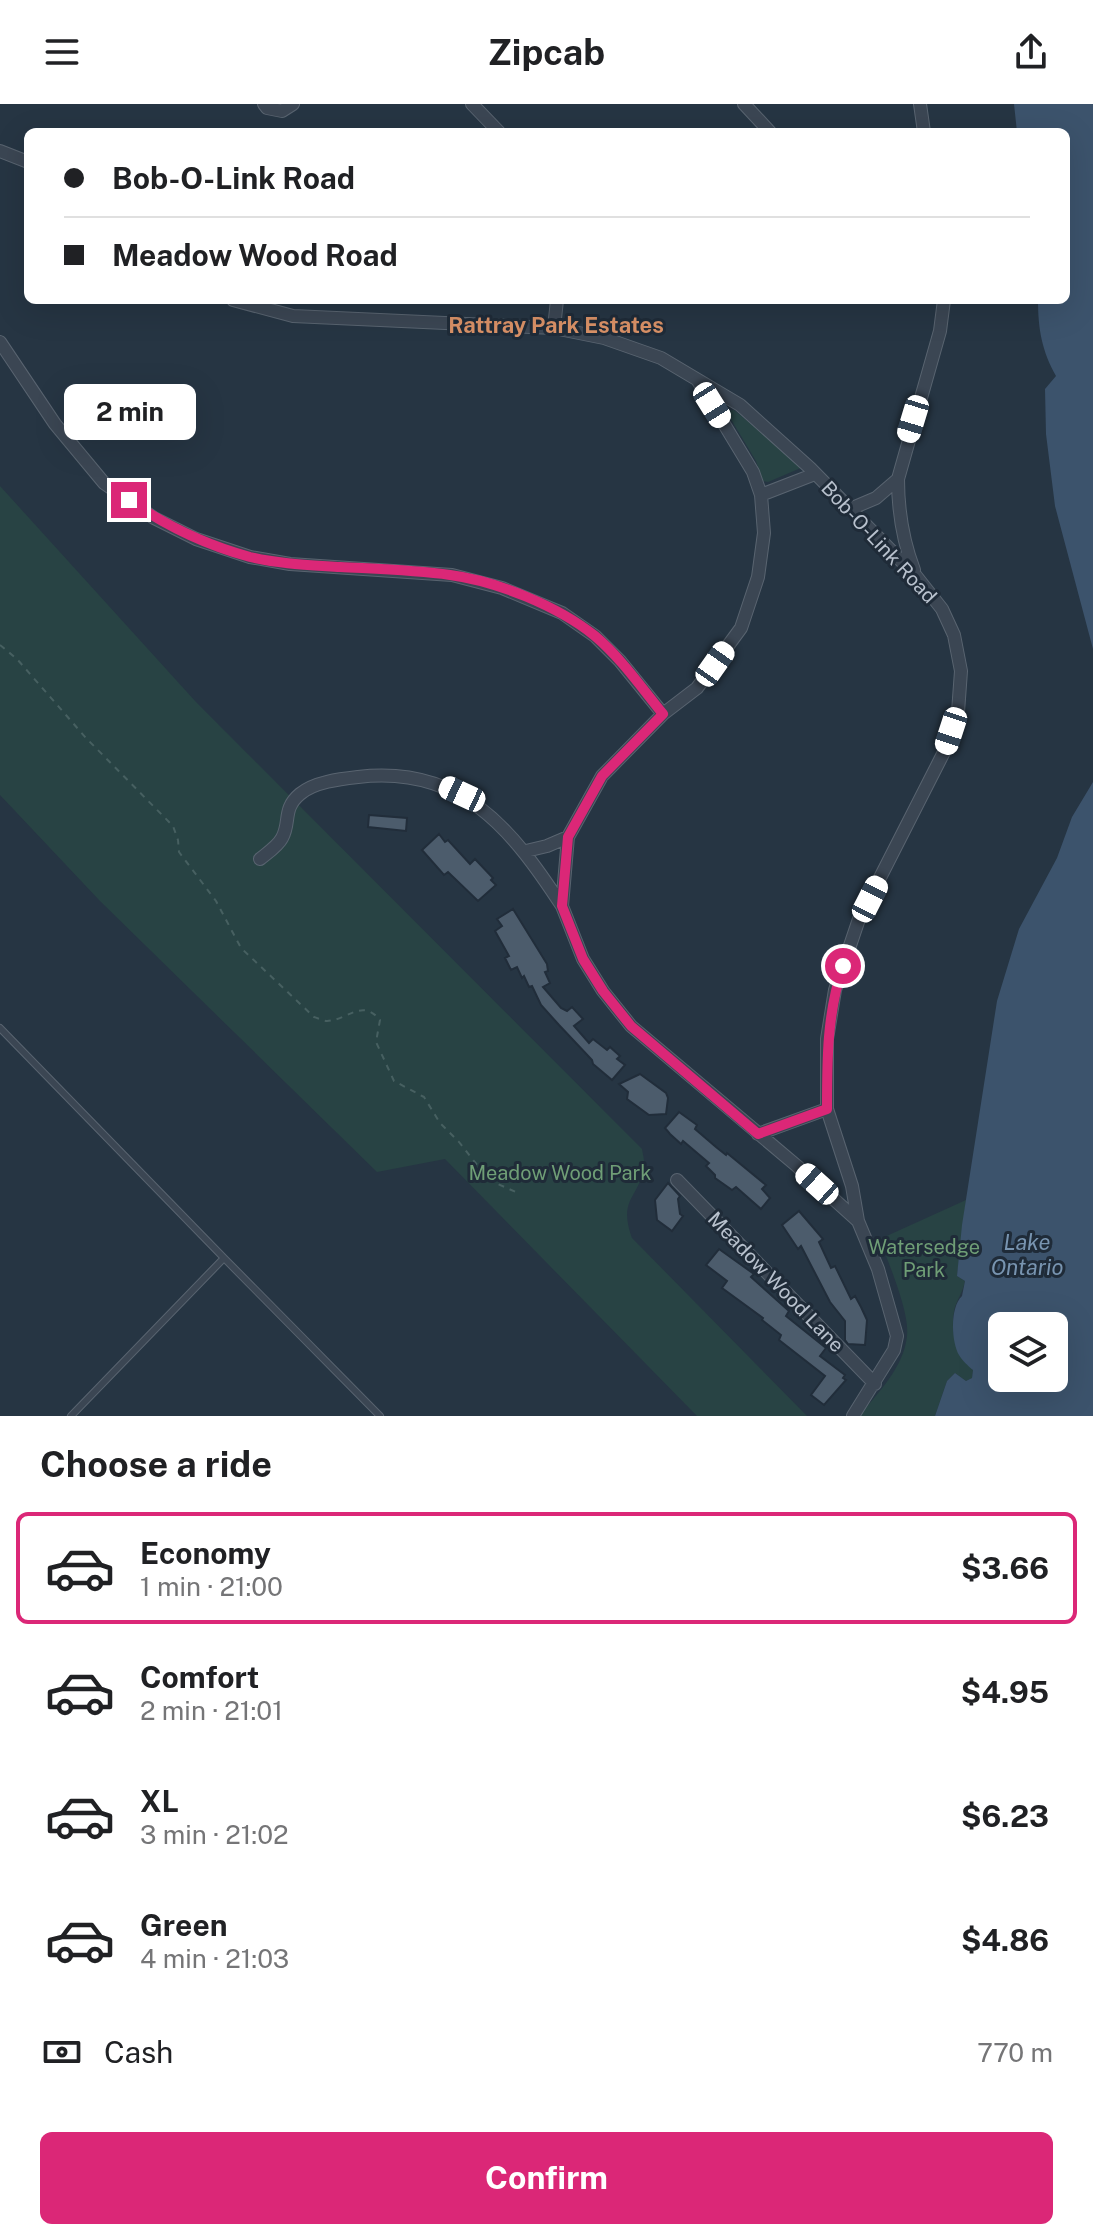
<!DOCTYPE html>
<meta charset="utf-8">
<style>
body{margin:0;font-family:"Public Sans",sans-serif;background:#f2f2f2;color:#202124;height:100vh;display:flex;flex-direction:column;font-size:30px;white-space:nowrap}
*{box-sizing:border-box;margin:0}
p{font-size:26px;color:#757577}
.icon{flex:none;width:44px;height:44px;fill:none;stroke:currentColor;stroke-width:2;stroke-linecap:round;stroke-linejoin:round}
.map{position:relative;height:1312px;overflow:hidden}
.side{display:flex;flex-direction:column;background:#fff;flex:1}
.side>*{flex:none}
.top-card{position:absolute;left:24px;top:24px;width:1046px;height:176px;border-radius:12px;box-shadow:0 8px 32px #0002;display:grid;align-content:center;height:176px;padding:0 40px;background:#fff}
.buttons{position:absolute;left:988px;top:1208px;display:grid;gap:16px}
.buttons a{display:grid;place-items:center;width:80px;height:80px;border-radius:12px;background:#fff;box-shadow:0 8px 32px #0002;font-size:40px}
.end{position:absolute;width:36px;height:36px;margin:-18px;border:10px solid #db2777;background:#fff;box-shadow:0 0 0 4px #fff}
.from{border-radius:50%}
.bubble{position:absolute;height:56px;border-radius:12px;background:#fff;box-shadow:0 8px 32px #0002;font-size:26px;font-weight:700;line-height:56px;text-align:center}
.car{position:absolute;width:24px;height:48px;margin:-24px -12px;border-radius:10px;box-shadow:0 0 6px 2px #0007;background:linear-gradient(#fff 24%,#345 0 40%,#fff 0 76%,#345 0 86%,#fff 0)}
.top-card b{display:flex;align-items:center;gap:28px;height:76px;font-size:30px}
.top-card b+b{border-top:2px solid #e0e0e0}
.top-card i{width:20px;height:20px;background:#202124}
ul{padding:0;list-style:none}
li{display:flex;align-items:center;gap:24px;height:112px;margin:0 16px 12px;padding:0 24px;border:4px solid transparent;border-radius:12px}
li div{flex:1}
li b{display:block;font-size:30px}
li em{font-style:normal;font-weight:700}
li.current{border-color:#db2777}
li>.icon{width:72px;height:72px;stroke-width:1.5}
h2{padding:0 40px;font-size:36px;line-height:96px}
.pay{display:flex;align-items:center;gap:20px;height:88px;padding:0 40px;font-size:30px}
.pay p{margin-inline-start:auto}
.button{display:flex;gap:16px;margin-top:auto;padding:16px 40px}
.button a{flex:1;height:92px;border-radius:12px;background:#db2777;color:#fff;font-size:32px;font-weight:700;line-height:92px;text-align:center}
header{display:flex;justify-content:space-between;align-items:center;height:104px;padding:0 40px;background:#fff;font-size:36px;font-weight:700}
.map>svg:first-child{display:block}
</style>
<header><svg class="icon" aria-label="menu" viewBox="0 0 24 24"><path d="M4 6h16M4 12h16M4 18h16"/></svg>Zipcab<svg class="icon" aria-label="share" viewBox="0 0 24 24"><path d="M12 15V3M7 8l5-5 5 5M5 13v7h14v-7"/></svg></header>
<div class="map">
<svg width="1093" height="1312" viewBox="0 0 1093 1312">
<rect width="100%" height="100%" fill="#263543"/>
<path fill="#284344" d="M734,306l69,57 -35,15 -5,-1 -7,-20 -30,-50z
M0,382l196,216 446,447c1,6 3,13 2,19 -6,31 -26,31 -12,70l175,178h-110l-252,-257 -68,13 -277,-271 -100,-106z
M966,1096l-9,76 8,5c-2,11 -9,20 -11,30 -4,24 3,42 19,59l-1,8 -6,3 -11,-8 -8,8 -12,35h-76c19,-23 45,-49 48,-80 3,-24 -19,-73 -27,-97z"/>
<path fill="#3c536c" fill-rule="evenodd" d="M1014,0h79v545l-38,-143 -9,-72 -1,-45 11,-13c-14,-25 -18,-47 -18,-76h28v-168h-49z
M1093,678v634h-158l12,-35 8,-8 11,8 6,-3 1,-8c-5,-4 -11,-10 -14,-15 -8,-14 -9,-48 3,-59l3,-15 -8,-5 5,-51 35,-224 22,-72 38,-71 15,-41zM1002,1222h52v52h-52z"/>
<path fill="#4c5c6c" stroke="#212d3a" stroke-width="2" d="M369,711l38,3 -1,13 -38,-4z
M439,730l6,8 3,-2 22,24 5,-5 18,19 -2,2 5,5 -18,16 -30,-29 -4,3 -22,-25z
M513,805l34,55 1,7 -3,1 5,11 -7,4 18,21 6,3 5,-4 11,12 -9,7 15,17 4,-4 14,11 3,-3 10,9 -3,3 8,6 -13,15 -19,-16 -1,-4 -33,-35 -18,-20 -9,-19 -3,1 -5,-11 -2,2 -5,-11 -6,3 -6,-12 4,-2 -14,-25 7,-5 -5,-7z
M640,970l26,19 2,5 -2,16 -17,1 -22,-16 1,-7 -9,-8z
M679,1008l18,13 -2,4 21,18 10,8 1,-2 39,32 -4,4 8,9 -9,11 -25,-22 -4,3 -17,-12v-3l-9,-9 3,-3 -26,-22 -2,3 -11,-10 -5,-6z
M668,1079l12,13 -2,3 2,15 3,2 -11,15 -15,-11 -2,-20z
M799,1107l24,28 -4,3 12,26 4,-2 16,33 4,-3 6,11 6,13 -2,25 -17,-1 -3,-4v-19l-15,-19 -29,-56 -3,3 -16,-24z
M719,1145l35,25 -3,3 38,34 -3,5 40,32 -6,8 25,19 -2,3 3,2 -22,25 -13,-10 14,-19 -46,-36 2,-5 -19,-15 1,-2 -41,-30 5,-7 -21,-16z"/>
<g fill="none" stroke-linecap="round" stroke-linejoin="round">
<defs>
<path id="service" d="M0,924l224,230
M71,1312l153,-158 156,158"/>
<path id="minor" d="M264,0l3,4 15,3 11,-7
M472,0l27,28
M744,0l26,28
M920,0l4,28
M0,47l28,11
M233,196l60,16 261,12 50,10 57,20 79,47 70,63 106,108 26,33 12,26 7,36 -3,41 -13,38 -86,169 -24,71 -8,49v70l25,77 6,35 20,48 19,67 -3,14 -41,66
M554,224l3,-28
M0,238l55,82 49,59 50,35 42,21 54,18 40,7 162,11 50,13 60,25 33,23 25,25 43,53
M698,277l55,91 8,23 3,38 -6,44 -17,51 -44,60 -34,26 -61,62 -34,61 -6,69 21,53 20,32 28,35 166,140 61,55
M761,391l54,-21
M850,405l26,-11 22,-19
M914,466c-11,-29 -16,-60 -16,-91l42,-148 4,-31
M526,747l21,-5 21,-9
M260,755c6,-5 18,-13 22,-21 9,-16 0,-29 18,-44 14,-12 40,-15 58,-17 103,-12 153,51 204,129
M758,1030l69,-25
M677,1076l198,204"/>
</defs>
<use href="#service" stroke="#596470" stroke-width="8"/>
<use href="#minor" stroke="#596470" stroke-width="14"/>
<path stroke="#476061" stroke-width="2" stroke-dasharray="6 6" stroke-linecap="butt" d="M0,541l17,14 69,79 87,88 5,14 1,12 37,49 25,47 73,69c4,1 9,4 13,4 21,-1 35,-23 53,-1l-4,22 18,39 30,16 16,26 19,19 30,38 29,13"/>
<use href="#service" stroke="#3b4653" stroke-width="6"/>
<use href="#minor" stroke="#3b4653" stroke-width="12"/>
</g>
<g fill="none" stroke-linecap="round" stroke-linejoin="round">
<path stroke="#db2777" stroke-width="10" d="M129,396c37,26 77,45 121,57 29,7 60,8 90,10 37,2 74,3 110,8 46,6 108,31 145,61 26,22 46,51 68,78l-61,62 -34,61 -6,69 21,53 20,32 28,35 127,108 69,-25c0,-49 0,-96 16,-143"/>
</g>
<g text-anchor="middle" stroke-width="6" stroke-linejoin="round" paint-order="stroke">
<g font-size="20" fill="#b8c1cd" stroke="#1f2b38">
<text transform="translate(879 438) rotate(47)" y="7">Bob-O-Link Road</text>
<text transform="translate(776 1178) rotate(46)" y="7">Meadow Wood Lane</text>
</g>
<g font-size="20" fill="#6f9e76" stroke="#1f2b38">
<text x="560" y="1076">Meadow Wood Park</text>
<text x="924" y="1150">Watersedge<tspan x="924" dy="23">Park</tspan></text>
</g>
<g font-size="22" font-weight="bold" fill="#d99167" stroke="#1f2b38">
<text x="556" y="229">Rattray Park Estates</text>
</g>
<g font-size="22" font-style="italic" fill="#7894b0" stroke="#1f2b38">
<text x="1027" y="1146">Lake<tspan x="1027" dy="25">Ontario</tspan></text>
</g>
</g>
</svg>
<div class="buttons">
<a><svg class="icon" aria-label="layers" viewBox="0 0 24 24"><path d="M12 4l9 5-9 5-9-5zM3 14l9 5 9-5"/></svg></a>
</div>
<i class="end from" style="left:843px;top:862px"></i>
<i class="end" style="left:129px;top:396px"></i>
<div class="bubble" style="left:64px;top:280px;width:132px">2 min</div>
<i class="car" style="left:712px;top:301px;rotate:148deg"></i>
<i class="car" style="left:913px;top:315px;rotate:197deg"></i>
<i class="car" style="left:715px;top:560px;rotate:35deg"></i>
<i class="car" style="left:951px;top:627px;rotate:198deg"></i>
<i class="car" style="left:462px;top:690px;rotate:295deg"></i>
<i class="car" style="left:870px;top:795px;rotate:27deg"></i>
<i class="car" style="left:817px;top:1080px;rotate:312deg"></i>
<div class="top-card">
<b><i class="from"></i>Bob-O-Link Road</b>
<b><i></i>Meadow Wood Road</b>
</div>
</div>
<section class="side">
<h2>Choose a ride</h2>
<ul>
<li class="current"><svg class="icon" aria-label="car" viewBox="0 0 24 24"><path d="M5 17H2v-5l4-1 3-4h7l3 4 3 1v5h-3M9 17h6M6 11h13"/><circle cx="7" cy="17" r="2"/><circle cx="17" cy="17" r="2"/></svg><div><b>Economy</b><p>1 min · 21:00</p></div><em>$3.66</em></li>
<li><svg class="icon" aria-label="car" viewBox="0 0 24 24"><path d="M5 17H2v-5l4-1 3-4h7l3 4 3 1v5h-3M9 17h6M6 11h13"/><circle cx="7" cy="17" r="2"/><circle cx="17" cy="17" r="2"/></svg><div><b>Comfort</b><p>2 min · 21:01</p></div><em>$4.95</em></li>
<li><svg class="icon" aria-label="car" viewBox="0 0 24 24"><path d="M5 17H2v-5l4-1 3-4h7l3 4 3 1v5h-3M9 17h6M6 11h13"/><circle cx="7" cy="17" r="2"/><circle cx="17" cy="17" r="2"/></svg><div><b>XL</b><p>3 min · 21:02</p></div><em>$6.23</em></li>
<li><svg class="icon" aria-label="car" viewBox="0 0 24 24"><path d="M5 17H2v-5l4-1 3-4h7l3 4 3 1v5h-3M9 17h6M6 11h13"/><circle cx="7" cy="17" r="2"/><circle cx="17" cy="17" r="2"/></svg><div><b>Green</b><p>4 min · 21:03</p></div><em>$4.86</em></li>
</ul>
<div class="pay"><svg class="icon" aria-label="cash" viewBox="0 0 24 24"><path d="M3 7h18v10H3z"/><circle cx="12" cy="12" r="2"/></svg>Cash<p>770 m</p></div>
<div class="button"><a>Confirm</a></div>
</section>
